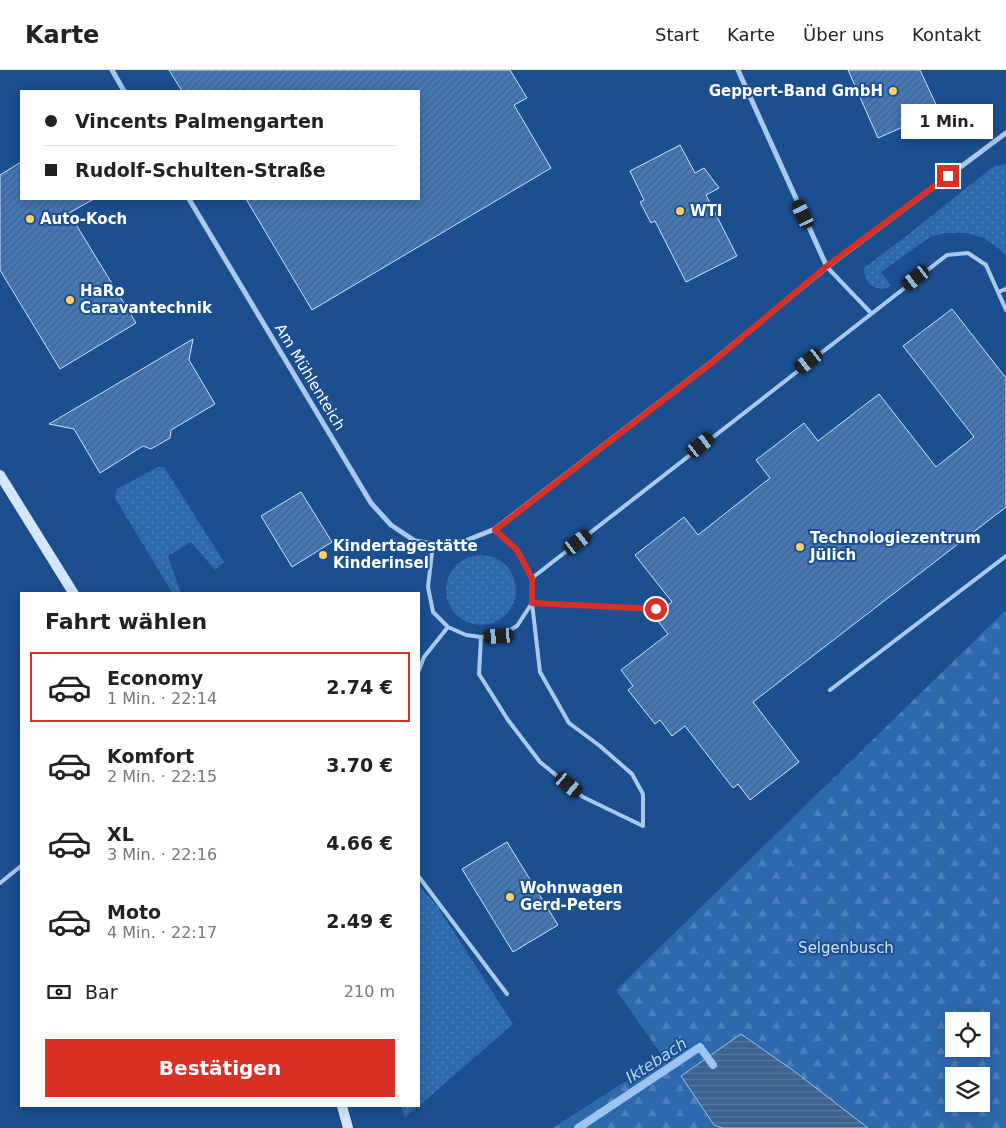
<!DOCTYPE html>
<html lang="de">
<meta charset="utf-8">
<style>
body{margin:0;font-family:"DejaVu Sans",sans-serif;background:#f6f6f6;color:#222;height:100vh;display:flex;flex-direction:column;font-size:19px;white-space:nowrap}
*{box-sizing:border-box;margin:0}
p{font-size:16px;color:#767676}
.icon{flex:none;width:28px;height:28px;fill:none;stroke:currentColor;stroke-width:2;stroke-linecap:round;stroke-linejoin:round}
.map{position:relative;flex:1;overflow:hidden}
.details{position:absolute;left:20px;top:522px;width:400px;height:515px;display:flex;flex-direction:column;background:#fff;border-radius:0px;box-shadow:0 2px 12px #0003}
.details>*{flex:none}
.top-card{position:absolute;left:20px;top:20px;width:400px;height:110px;border-radius:0px;box-shadow:0 2px 12px #0003;display:grid;align-content:center;height:110px;padding:0 25px;background:#fff}
.tools{position:absolute;left:945px;top:942px;display:grid;gap:10px}
.tools a{display:grid;place-items:center;width:45px;height:45px;border-radius:0px;background:#fff;box-shadow:0 2px 12px #0003;font-size:25px}
.end{position:absolute;width:22px;height:22px;margin:-11px;border:6px solid #d93025;background:#fff;box-shadow:0 0 0 2px #fff}
.from{border-radius:50%}
.bubble{position:absolute;height:35px;border-radius:0px;background:#fff;box-shadow:0 2px 12px #0003;font-size:16px;font-weight:600;line-height:35px;text-align:center}
.car{position:absolute;width:15px;height:30px;margin:-15px -8px;border-radius:6px;box-shadow:0 0 4px 1px #0007;background:linear-gradient(#222 24%,#8ab4d8 0 40%,#222 0 76%,#8ab4d8 0 86%,#222 0)}
.top-card b{display:flex;align-items:center;gap:18px;height:48px;font-size:19px}
.top-card b+b{border-top:1px solid #e0e0e0}
.top-card i{width:12px;height:12px;background:#222}
ul{padding:0;list-style:none}
li{display:flex;align-items:center;gap:15px;height:70px;margin:0 10px 8px;padding:0 15px;border:2px solid transparent;border-radius:0px}
li div{flex:1}
li b{display:block;font-size:19px}
li em{font-style:normal;font-weight:600}
li.selected{border-color:#d93025}
li>.icon{width:45px;height:45px;stroke-width:1.5}
h2{padding:0 25px;font-size:22px;line-height:60px}
.pay{display:flex;align-items:center;gap:12px;height:55px;padding:0 25px;font-size:19px}
.pay p{margin-inline-start:auto}
.cta{display:flex;gap:10px;margin-top:auto;padding:10px 25px}
.cta a{flex:1;height:58px;border-radius:0px;background:#d93025;color:#fff;font-size:20px;font-weight:600;line-height:58px;text-align:center}
header{display:flex;align-items:center;gap:30px;box-sizing:border-box;height:70px;padding:0 25px;background:#fff;border-bottom:1px solid #e0e0e0}
header strong{font-size:24px}
nav{display:flex;gap:28px;margin-inline-start:auto;font-size:18px}
.map>svg:first-child{display:block}
</style>
<header>
<strong>Karte</strong>
<nav><a>Start</a><a>Karte</a><a>Über uns</a><a>Kontakt</a></nav>
</header>
<div class="map">
<svg width="1006" height="1058" viewBox="0 0 1006 1058">
<defs>
<pattern id="grass-dots" width="8" height="8" patternUnits="userSpaceOnUse" patternTransform="scale(1.25)"><rect width="8" height="8" fill="#2e69ad"/><path d="M2 2h.1M6 6h.1" fill="none" stroke="#4d80b9" stroke-width="1.8" stroke-linecap="round"/></pattern>
<pattern id="forest-firs" width="22" height="20" patternUnits="userSpaceOnUse" patternTransform="scale(1.25)"><rect width="22" height="20" fill="#2e69ad"/><path d="M5 1l3.5 6h-7zM16 11l3.5 6h-7z" fill="#4d80b9"/></pattern>
<pattern id="water-rules" width="6" height="5" patternUnits="userSpaceOnUse" patternTransform="scale(1.25)"><rect width="6" height="5" fill="#3c6290"/><path d="M0 2.5h6" fill="none" stroke="#597aa1"/></pattern>
<pattern id="building-hatch" width="6" height="6" patternUnits="userSpaceOnUse" patternTransform="scale(1.25)"><rect width="6" height="6" fill="#4478b7"/><path d="M-1 1l2-2M0 6l6-6M5 7l2-2" fill="none" stroke="#486282"/></pattern>
</defs>
<rect width="100%" height="100%" fill="#1b4f8f"/>
<path fill="url(#grass-dots)" d="M1006,94v92l-4,-5 -18,-13 -17,-5h-21l-16,4 -49,35 10,14c-14,8 -28,-2 -27,-18l41,-31 89,-71z
M158,397h6l60,95 -9,8 -24,-28 -23,14 13,38h-8l-58,-96 2,-9z
M446 520a35 35 0 1 1 70 0a35 35 0 1 1-70 0Z
M419,816l17,18 77,120 -94,82z
M401,1036h17l-13,11z"/>
<path fill="url(#forest-firs)" fill-rule="evenodd" d="M1006,540v518h-138l-74,-57 -80,54 9,3h-170l110,-71 -47,-67zM954,951h27v28h-27zM954,1006h27v28h-27z"/>
<path fill="url(#water-rules)" stroke="#9cc4f0" d="M741,964l53,37 74,57h-145l-9,-3 -33,-49z"/>
<g fill="none" stroke-linecap="round" stroke-linejoin="round">
<path stroke="#9cc4f0" stroke-width="8" d="M578,1058l122,-81 13,18"/>
</g>
<path fill="url(#building-hatch)" stroke="#cfe3fa" d="M169,0h341l17,28 -13,7 37,63 -239,142 -66,-111h173v-108h-237z
M848,0h72l19,41 -61,27z
M680,75l15,28 9,-5 15,20 -13,7 31,61 -51,26 -31,-61 -4,2 -11,-21 4,-2 -14,-29z
M21,92v37h73l-25,14 67,110 -76,46 -60,-99v-95z
M952,239l54,69v129l-253,195 46,60 -49,38 -12,-16 -5,4 -48,-62 -13,10 -12,-16 -5,4 -27,-34 5,-4 -12,-16 47,-36 -14,-18 18,-14 -37,-47 49,-38 14,18 72,-57 -14,-18 48,-37 14,18 61,-47 57,73 38,-30 -71,-91z
M193,269l-4,21 26,44 -44,26 -1,8 -19,11 -8,-3 -43,27 -26,-44 -25,-5z
M301,422l31,50 -40,25 -31,-51z
M507,772l51,83 -45,27 -51,-83z"/>
<g fill="none" stroke-linecap="round" stroke-linejoin="round">
<path stroke="#a9c9ee" stroke-width="4" d="M827,197l44,46
M998,222l8,-3
M495,459l22,21 15,28 415,-323 21,-2 18,12 20,45
M433,474l-5,43 5,25 15,15 18,8 15,2 18,-1 18,-10 15,-23v-25
M481,567l-2,37 29,46 32,42 43,35 60,29v-32l-11,-20 -32,-28 -31,-23 -29,-51 -8,-69 124,6
M419,600l5,-13 24,-30
M830,620l176,-134
M419,807l88,117
M0,813l21,-17"/>
<path stroke="#a9c9ee" stroke-width="5" d="M112,0l12,21
M189,129l182,304 20,22 24,16 18,3 32,-3 30,-12 218,-168 114,-94 -89,-197
M827,197l179,-134"/>
<path stroke="#d6e6fa" stroke-width="10" d="M0,405l74,119
M342,1036l6,22"/>
</g>
<g fill="none" stroke-linecap="round" stroke-linejoin="round">
<path stroke="#d93025" stroke-width="6" d="M656,539l-124,-6v-25l-15,-28 -22,-20 219,-169 113,-95 121,-90"/>
</g>
<g fill="#ffd166" stroke="#1b4f8f" stroke-width="2">
<circle cx="893" cy="21" r="5"/>
<circle cx="680" cy="141" r="5"/>
<circle cx="30" cy="149" r="5"/>
<circle cx="70" cy="230" r="5"/>
<circle cx="800" cy="477" r="5"/>
<circle cx="323" cy="485" r="5"/>
<circle cx="510" cy="827" r="5"/>
</g>
<g text-anchor="middle" stroke-width="4" stroke-linejoin="round" paint-order="stroke">
<g font-size="15" font-weight="bold" fill="#fff" stroke="#1b4f8f" text-anchor="start">
<text x="883" y="26" text-anchor="end">Geppert-Band GmbH</text>
<text x="690" y="146">WTI</text>
<text x="40" y="154">Auto-Koch</text>
<text x="80" y="226">HaRo<tspan x="80" dy="17">Caravantechnik</tspan></text>
<text x="810" y="473">Technologiezentrum<tspan x="810" dy="17">Jülich</tspan></text>
<text x="333" y="481">Kindertagestätte<tspan x="333" dy="17">Kinderinsel</tspan></text>
<text x="520" y="823">Wohnwagen<tspan x="520" dy="17">Gerd-Peters</tspan></text>
</g>
<g font-size="15" fill="#fff" stroke="#1b4f8f">
<text transform="translate(310 307) rotate(59)" y="5">Am Mühlenteich</text>
</g>
<g font-size="15" fill="#cfe3fa" stroke="#1b4f8f">
<text x="846" y="883">Selgenbusch</text>
</g>
<g font-size="16" font-style="italic" fill="#b5d3f5" stroke="#1b4f8f">
<text transform="translate(656 990) rotate(-33)" y="6">Iktebach</text>
</g>
</g>
</svg>
<div class="tools">
<a><svg class="icon" aria-label="locate" viewBox="0 0 24 24"><circle cx="12" cy="12" r="6"/><path d="M12 2v4M12 18v4M2 12h4M18 12h4"/></svg></a>
<a><svg class="icon" aria-label="layers" viewBox="0 0 24 24"><path d="M12 4l9 5-9 5-9-5zM3 14l9 5 9-5"/></svg></a>
</div>
<i class="end from" style="left:656px;top:539px"></i>
<i class="end" style="left:948px;top:106px"></i>
<div class="bubble" style="left:901px;top:34px;width:92px">1 Min.</div>
<i class="car" style="left:803px;top:144px;rotate:335deg"></i>
<i class="car" style="left:916px;top:208px;rotate:232deg"></i>
<i class="car" style="left:809px;top:291px;rotate:232deg"></i>
<i class="car" style="left:701px;top:375px;rotate:52deg"></i>
<i class="car" style="left:578px;top:472px;rotate:52deg"></i>
<i class="car" style="left:499px;top:566px;rotate:266deg"></i>
<i class="car" style="left:569px;top:715px;rotate:130deg"></i>
<div class="top-card">
<b><i class="from"></i>Vincents Palmengarten</b>
<b><i></i>Rudolf-Schulten-Straße</b>
</div>
<section class="details">
<h2>Fahrt wählen</h2>
<ul>
<li class="selected"><svg class="icon" aria-label="car" viewBox="0 0 24 24"><path d="M5 17H2v-5l4-1 3-4h7l3 4 3 1v5h-3M9 17h6M6 11h13"/><circle cx="7" cy="17" r="2"/><circle cx="17" cy="17" r="2"/></svg><div><b>Economy</b><p>1 Min. · 22:14</p></div><em>2.74 €</em></li>
<li><svg class="icon" aria-label="car" viewBox="0 0 24 24"><path d="M5 17H2v-5l4-1 3-4h7l3 4 3 1v5h-3M9 17h6M6 11h13"/><circle cx="7" cy="17" r="2"/><circle cx="17" cy="17" r="2"/></svg><div><b>Komfort</b><p>2 Min. · 22:15</p></div><em>3.70 €</em></li>
<li><svg class="icon" aria-label="car" viewBox="0 0 24 24"><path d="M5 17H2v-5l4-1 3-4h7l3 4 3 1v5h-3M9 17h6M6 11h13"/><circle cx="7" cy="17" r="2"/><circle cx="17" cy="17" r="2"/></svg><div><b>XL</b><p>3 Min. · 22:16</p></div><em>4.66 €</em></li>
<li><svg class="icon" aria-label="car" viewBox="0 0 24 24"><path d="M5 17H2v-5l4-1 3-4h7l3 4 3 1v5h-3M9 17h6M6 11h13"/><circle cx="7" cy="17" r="2"/><circle cx="17" cy="17" r="2"/></svg><div><b>Moto</b><p>4 Min. · 22:17</p></div><em>2.49 €</em></li>
</ul>
<div class="pay"><svg class="icon" aria-label="cash" viewBox="0 0 24 24"><path d="M3 7h18v10H3z"/><circle cx="12" cy="12" r="2"/></svg>Bar<p>210 m</p></div>
<div class="cta"><a>Bestätigen</a></div>
</section>
</div>
